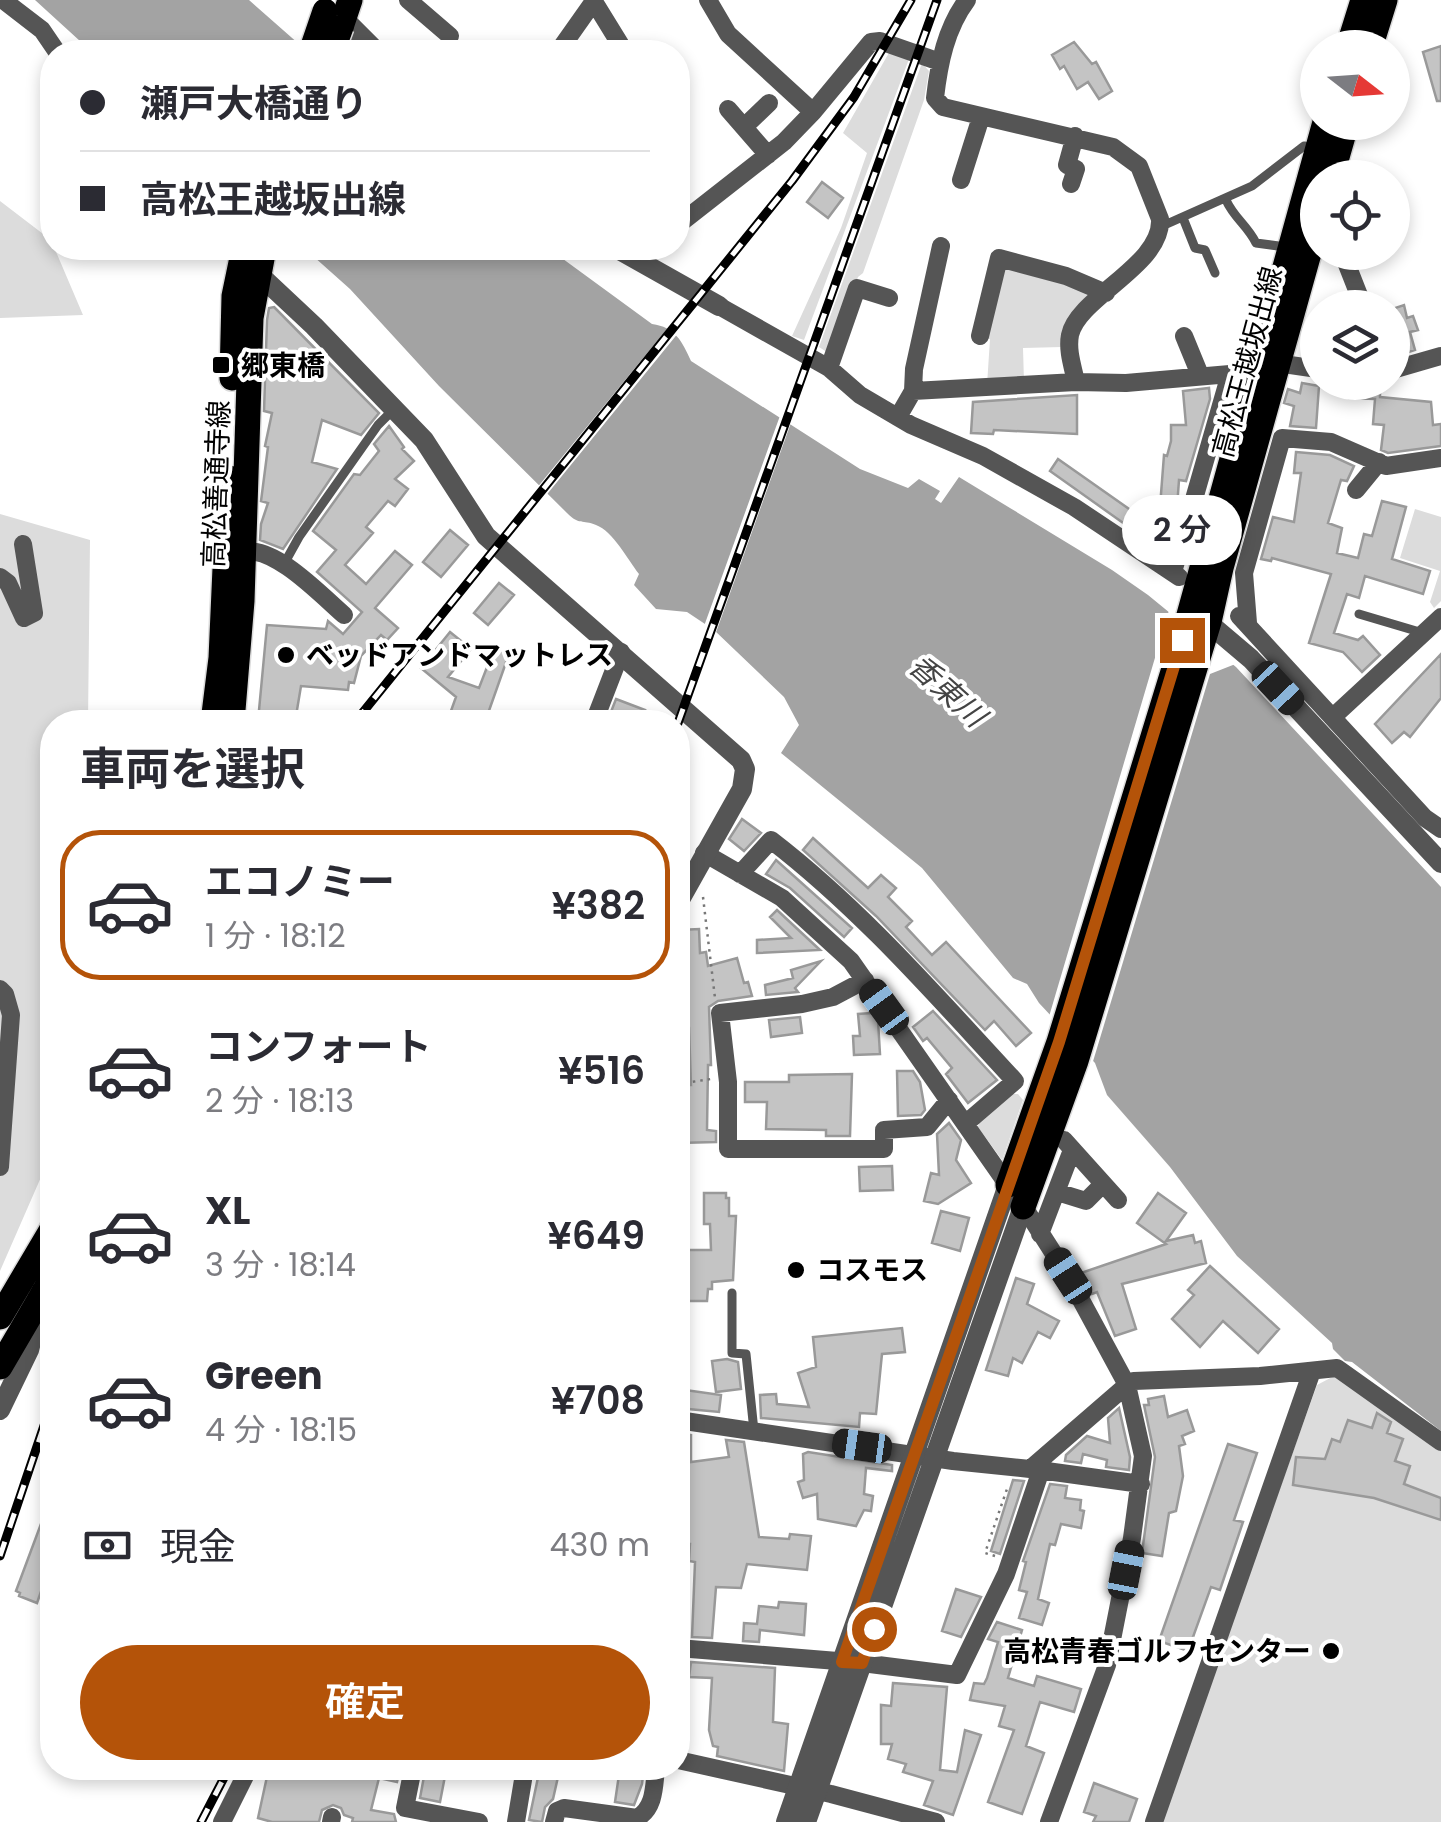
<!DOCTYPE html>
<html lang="ja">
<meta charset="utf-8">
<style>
body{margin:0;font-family:Poppins,"Noto Sans JP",sans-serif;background:#f7f7f7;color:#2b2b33;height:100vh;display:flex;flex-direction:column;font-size:38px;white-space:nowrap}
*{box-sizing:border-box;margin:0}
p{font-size:32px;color:#7c7c81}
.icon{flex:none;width:55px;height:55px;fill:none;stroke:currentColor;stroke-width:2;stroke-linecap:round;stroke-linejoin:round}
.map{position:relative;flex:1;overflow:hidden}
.panel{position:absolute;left:40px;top:710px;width:650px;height:1070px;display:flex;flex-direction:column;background:#fff;border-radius:40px;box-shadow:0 5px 15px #0003}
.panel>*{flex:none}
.guide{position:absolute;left:40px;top:40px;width:650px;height:220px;border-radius:40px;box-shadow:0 5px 15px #0003;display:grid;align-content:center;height:220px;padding:0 40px;background:#fff}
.needle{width:65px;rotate:107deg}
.buttons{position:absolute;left:1300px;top:30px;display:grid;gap:20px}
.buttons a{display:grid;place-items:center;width:110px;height:110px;border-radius:50%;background:#fff;box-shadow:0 5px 15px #0003;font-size:50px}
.end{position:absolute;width:45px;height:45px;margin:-22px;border:12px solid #b45309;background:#fff;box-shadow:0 0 0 5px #fff}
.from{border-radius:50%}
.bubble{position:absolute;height:70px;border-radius:35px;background:#fff;box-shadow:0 5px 15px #0003;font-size:32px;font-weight:600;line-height:70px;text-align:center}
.car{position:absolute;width:30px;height:60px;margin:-30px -15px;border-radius:12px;box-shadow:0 0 8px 2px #0007;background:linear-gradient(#222 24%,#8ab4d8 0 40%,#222 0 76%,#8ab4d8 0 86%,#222 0)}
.guide b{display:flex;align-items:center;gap:35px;height:95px;font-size:38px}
.guide b+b{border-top:2px solid #e1e1e2}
.guide i{width:25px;height:25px;background:#2b2b33}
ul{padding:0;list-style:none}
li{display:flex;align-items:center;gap:30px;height:150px;margin:0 20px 15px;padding:0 20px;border:5px solid transparent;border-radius:40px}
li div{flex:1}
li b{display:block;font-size:38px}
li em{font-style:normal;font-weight:600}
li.on{border-color:#b45309}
li>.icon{width:90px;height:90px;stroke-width:1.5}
h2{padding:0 40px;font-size:45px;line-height:120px}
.pay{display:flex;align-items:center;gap:25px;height:110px;padding:0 40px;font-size:38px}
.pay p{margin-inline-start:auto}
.button{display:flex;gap:20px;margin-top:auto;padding:20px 40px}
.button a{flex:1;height:115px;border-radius:60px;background:#b45309;color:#fff;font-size:40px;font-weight:600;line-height:115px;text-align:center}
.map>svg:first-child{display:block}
</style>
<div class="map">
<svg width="1441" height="1822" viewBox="0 0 1441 1822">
<rect width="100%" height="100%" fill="#fff"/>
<path fill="#dcdcdc" d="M890,51l19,8 -105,281 -12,-4 49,-108 26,-75 -24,-20z
M922,63l7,8 -5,29 -61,173 -5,4 -28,77 -11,-7z
M0,201l51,39 32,75 -83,3z
M1000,262l98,31 -36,54 -39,1 1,34 -37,3 3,-46 -9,-2z
M1415,509l26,8v84l-7,7 -4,-6 10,-31 -40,-13z
M0,514l90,26 -2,182h-36v430l-52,119z
M1010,1094h8l5,6 -21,60 -24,-33 2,-8z
M1336,1375l105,74v373h-281l157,-437z"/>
<path fill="#a3a3a3" d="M35,0h214l59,52h-216z
M304,248h244l104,76c23,3 30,17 39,37l169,108 48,19 11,-9 21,12 -5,8 6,4 18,-26 153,93 36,25 88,72 205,220v544l-89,-69 -7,-1 -12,-12 -1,-6 -95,-87 -67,-89 -63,-72 -12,-32 -56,-60 -12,-19 -14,-6 -91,-110 -141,-115 18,-28 -15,-28 -70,-67 -27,-18 -31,-3 -22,-24 5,-11c-11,-14 -26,-43 -43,-49 -14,-6 -16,1 -29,-12l-128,-127 -89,-97z"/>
<path fill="#fff" d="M671,324l8,8 -135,166 -8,-9z
M781,413l11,7 -78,218 -11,-9z
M1170,607l68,56 -28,11 -119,394 -43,-48z"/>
<path fill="#c4c4c4" stroke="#999" stroke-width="2.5" d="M1074,42l18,22 4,-2 16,29 -13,8 -11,-17 -11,7 -13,-23 -4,3 -8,-14z
M1441,46v55h-4l-14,-49z
M822,182l21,16 -15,20 -21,-16z
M1404,305l3,13 6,-2 5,14 -8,2 5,18 -19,6 -4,-47z
M274,307l105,106 -18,22 -39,-15 -10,42 25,7 -54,80 -23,-9 1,-16 7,-21 -7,-2 7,-54 -3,-1 7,-33 -8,-2 3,-91 2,-12z
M1349,382h31v15l51,5 2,23 8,-1v22l-53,7 -7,-3 3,-25 -11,-1 2,-25 -26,-1z
M1302,383l17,3 -3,42 -26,-2 4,-20 -10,-3 4,-14 12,4z
M1209,388l1,11 -24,82 -7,-1 -2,28 -17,-1 4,-52 3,1 4,-15v-16h15l-3,-34z
M1077,395v39l-83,-4 -1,4 -22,-1 2,-31z
M389,426l15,21 -2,2 12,12 -19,18 13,10 -13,17 -7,-5 -22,26 7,6 -28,32 21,19 29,-33 17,14 -37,43 23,20 -11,12 -6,-5 -20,21 -7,27 -5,-1 -1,8 -47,-4 -6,36 -37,-1 9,-96 59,4 2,-8 15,13 19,-22 -45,-40 19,-22 -23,-19 41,-57 6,1 19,-24 -5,-7z
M1296,452l34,3 24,11 -7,15 -6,-1 -13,43 14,5 -5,25 21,5 6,-24 8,2 10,-35 24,6 -14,52 38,12 -7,23 -58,-18 -6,22 -12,-4 -13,39 24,7 5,-4 17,19 -18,17 -19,-20 -34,-9 22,-69 -59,-16 -1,3 -10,-2 12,-42 21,5 7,-49h-7z
M1058,459l101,71 -9,12 -100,-71z
M450,530l18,15 -27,32 -18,-15z
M499,583l15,12 -26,30 -14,-12z
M450,632l21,17 -23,28 31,11 15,-39 15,5 -24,68h-38l9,-25 -35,-29z
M1441,654v44l-31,39 -6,-5 -12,11 -17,-19z
M616,699l29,11 -5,12h-33z
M742,819l19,14 -17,18 -15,-12z
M813,838l55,50 13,-13 15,13 -8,9 24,24 -6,6 26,28 14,-13 85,91 -15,13 -22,-25 -9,9 -109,-114 -73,-66z
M776,860l76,68 -8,9 -54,-49 -24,-14z
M777,910l43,40 -63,3v-13l34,-2 -21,-21z
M699,929l1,24 6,-1 2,14 29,-8 7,25 4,-1 4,14 -34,5 -9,6 2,58h-3l-1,65 9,1v11l-38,1 1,-14h3l3,-44h6l-2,-57h-11v-61l4,-1 -2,-36z
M821,961l-26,27 3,4 -32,3 -1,-10 28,-7 -2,-8z
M933,1011l64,69 -29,23 -22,-29 6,-6 -25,-30 -4,3 -10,-14z
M872,1013l6,8 2,33 -26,1 -1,-19h7l-2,-22z
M800,1017l2,16 -31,4 -2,-17z
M897,1071h16l7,11 5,28 -4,5 -23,1z
M852,1074l-2,62h-24v-6l-60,-1 1,-27h-22v-20h44v-7z
M949,1123l12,17 -5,20 15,23 -33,21 -14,-3 7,-28 8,2 -2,-41z
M892,1166l1,24 -33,1 -1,-24z
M704,1193h22v5h3v18h7l-3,64 -21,2v7h-4l-1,12h-29v-51h33l-1,-26h-6z
M1158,1193l28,20 -20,28 27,-6 2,8 6,-2 5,22 -84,21 14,45 -21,7 -18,-44 -5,2 -11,-21 85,-29 -29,-21z
M941,1211l28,7 -9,33 -28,-8z
M1210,1266l69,63 -21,24 -35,-32 -23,26 -28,-28 22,-24 -6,-5z
M1016,1278l18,6 -7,20 32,17 -9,17 -12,-6 -16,31 -9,-5 -5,18 -22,-6z
M902,1328l3,24 -23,2 -6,60 -16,-1 -1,14 -98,-9 -1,-23 16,-1 1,10 32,3 -11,-34 18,-6 -3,-30z
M727,1359l11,3 3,27 -25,3 -4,-31z
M678,1389l43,6 -2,17 -41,-4z
M1164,1396l4,21 19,-7 7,21 -12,5 3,8 -6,2 4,30 -7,35 -7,2 -7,43 -20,-3 13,-96 -11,-52h5l-1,-6z
M1119,1408l11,49 -1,13 -23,-3 1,-7 -24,-6 -2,9 -16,-2 1,-6 21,-19 23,7 -2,-25z
M1377,1413l14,9 -4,11 16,6 -8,22 15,5 -6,18 37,14v22l-67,-22 -81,-13 3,-28 29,2 7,-20 8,3 8,-22 24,8z
M678,1433l13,2v27l38,-5 -3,-17 18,2 15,95 30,2 1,-5 21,2 -4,34 -60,-6 -6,24 -25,-1 -4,51 -20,-1 3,-75 -6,-1 1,-17h-9l1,-27h-4z
M1228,1444l29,9 -23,67 9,2 -18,53 -5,15 -9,-3 -23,64 -29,-10z
M808,1452l84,13v6l-26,-3 -2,26 9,2 -2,15 -7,-1 -8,16 -38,-7 -1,-25 -14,4 -5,-16 6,-2 -1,-26z
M1013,1480l11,1 -24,73 -9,-3z
M1050,1484l17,2 -2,12 16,2 -1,10 4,1 -3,17 -20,-4 -6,21 -5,-1 -12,55 11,4 -7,22 -23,-7 8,-26 -8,-2 7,-28 -3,-1z
M51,1497l1,63 -15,43 -18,-7 1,-3 -4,-2z
M956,1589l25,8 -20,40 -19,-6z
M779,1602l27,2 -2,31 -44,-5 -1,12 -16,-1 1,-18 13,1 2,-18 19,2z
M997,1622l25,8 -14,48 26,8 3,-10 44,13 -7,23 -34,-10 -14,44 18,7 -22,61 -34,-12 26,-72 -15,-4 6,-20 -35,-6 4,-17 10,1 3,-6 11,-36 -10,-3z
M691,1662l84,6 -2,54 15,2 -4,47 -67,-15 1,-9 -5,-1 -4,-16 3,-52 -23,-1z
M893,1683l54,4 -7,83 17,2 8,-42 16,5 -28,80 -29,-10 9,-24 -30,-9 3,-8 -18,-5 4,-15h-11v-39l10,1z
M274,1768h126l-3,14 -18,-4 -8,32 23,4 2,8h-44l1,-4 -9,-3 -3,-7 -8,-3 -11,5 -3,12h-47l-14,-4 10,-46 5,2z
M540,1768h20l-7,31 -8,8 -3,15 -13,-2z
M620,1768h24l-2,16 -8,21 -19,-3z
M425,1771l20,5 -5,26 -20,-4z
M1094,1783l43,16 -8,23h-36l3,-6 -12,-4z"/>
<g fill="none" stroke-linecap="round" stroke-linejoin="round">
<defs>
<path id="primary" d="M341,27l9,-27
M1348,48l15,-48
M1370,48l15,-48
M1331,178l16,-56
M232,378l2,-82 10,-48
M213,722l8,-64 8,-180
M232,722l10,-121 9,-283 13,-70
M1008,1185l51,-143 117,-380 149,-540
M1023,1207l53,-146 133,-439 12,-54 97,-347
M0,1317l52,-88
M0,1367l52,-89"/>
</defs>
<use href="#primary" stroke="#dbdbdb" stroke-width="28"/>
<path stroke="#777" stroke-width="2.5" stroke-dasharray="2.5 5" stroke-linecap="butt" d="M703,897l12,101
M678,1084l33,-5
M995,1556l-10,-3 23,-67"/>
<path stroke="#555" stroke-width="9" d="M1226,200c8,18 21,25 30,43l30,4
M1183,218l12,30 10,2 10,23
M1160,227l92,-41 52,-40 10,2
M284,564l15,-27 79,-112 15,-15
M1359,614l64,19
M732,1293v60l14,1 8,77
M678,1706l6,-57"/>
<path stroke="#555" stroke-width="18" d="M3,0l39,30 15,22
M408,0l42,36
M593,0l32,52
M708,0l20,34 85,78
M967,0c-21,28 -28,63 -32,98l8,9 170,40 26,19 21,53c3,46 -82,78 -90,116 -3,16 3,32 6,47l50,1 104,-9 32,8
M558,52l36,-51
M728,109l40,46
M744,127l25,-24
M961,180l20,-63
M1071,184l5,-15 -9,-4 8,-29
M678,225l106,-83 29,-30 58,-70 9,-1 60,21
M1342,252l22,56
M719,306l110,62 31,27 51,30 72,31 91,51 105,70
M980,336l19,-78 67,18 40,17
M1184,336l16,39
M1269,362l49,7
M829,368l28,-80 32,10
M1392,370l49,-14
M913,391l1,-22 27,-123
M898,417l15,-26 163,-9
M1356,490l23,-28
M244,552c30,-7 78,44 100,63
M1173,572l57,-198
M0,577l8,6 16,35 10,-5 -11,-69
M1239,616l186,202 16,11
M1248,623l-4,-50 38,-135 49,4 55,24 55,-8
M1334,716l107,-99
M594,722l27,-70
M704,853l78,45 69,63 182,260 35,55 59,109 7,-4 126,-5 77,-8 104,74
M740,874l31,-34c91,70 166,157 244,241l-50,43
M865,980l-32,17 -31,7 -82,9 8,69v67h156v-19l43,-3 22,-27
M0,989l5,5 6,21 -11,152
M1064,1140l54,60
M1057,1192l29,9 17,-17
M1040,1234l32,-84
M678,1420l275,41 77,8 97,-84 16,71 -11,82 -25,127 -58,157
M1032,1469l109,15
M678,1568v-1
M678,1648l184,15 95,12 49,-101 35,-104
M678,1760l153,34 105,28
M413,1768l-8,40 74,14
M222,1822l27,-54
M331,1822l1,-5
M516,1822l7,-42
M554,1822l3,-11 7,-3 73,10c18,-10 17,-32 19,-50
M1154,1822l158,-451"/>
<path stroke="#555" stroke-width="20" d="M344,19l33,33
M616,248l103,58
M250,266l64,60 110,114 62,96 255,224 4,9 -3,20 -64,114
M1199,615l52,44 190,204
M0,1410l29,-60 9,-36
M786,1822l222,-637
M806,1822l217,-615"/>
<use href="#primary" stroke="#000" stroke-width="25"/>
<defs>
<path id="rail" d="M355,722l437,-541 62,-84 57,-97
M678,723l259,-723
M0,1556l52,-154
M201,1822l28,-54"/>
</defs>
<use href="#rail" stroke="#000" stroke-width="9"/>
<use href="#rail" stroke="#fff" stroke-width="5" stroke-dasharray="15" stroke-linecap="butt"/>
<defs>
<path id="primary-bridge" d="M311,52l14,-41
M332,52l9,-25"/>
</defs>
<use href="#primary-bridge" stroke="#dbdbdb" stroke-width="28" stroke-linecap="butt"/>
<use href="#primary-bridge" stroke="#000" stroke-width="25"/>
</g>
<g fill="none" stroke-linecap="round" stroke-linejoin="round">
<path stroke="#b45309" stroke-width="12" d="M874,1629l-12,34 -20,-1 217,-620 123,-402"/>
</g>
<g fill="#000" stroke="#fff" stroke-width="4">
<rect x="211" y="355" width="20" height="20" rx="5"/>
<circle cx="286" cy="655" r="10"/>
<circle cx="796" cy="1270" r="10"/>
<circle cx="1331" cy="1651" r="10"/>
</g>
<g text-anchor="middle" stroke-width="8" stroke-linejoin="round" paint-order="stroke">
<g font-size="28" fill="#000" stroke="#fff">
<text transform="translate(1247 362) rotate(-75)" y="10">高松王越坂出線</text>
<text transform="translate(216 484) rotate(-88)" y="10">高松善通寺線</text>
</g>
<g font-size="28" font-weight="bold" fill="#000" stroke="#fff" text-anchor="start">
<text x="241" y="375">郷東橋</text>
<text x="306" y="665">ベッドアンドマットレス</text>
<text x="816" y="1280">コスモス</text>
<text x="1311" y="1661" text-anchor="end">高松青春ゴルフセンター</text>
</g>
<g font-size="30" font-style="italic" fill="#444" stroke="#fff">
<text transform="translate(947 691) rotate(42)" y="10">香東川</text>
</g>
</g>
</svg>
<div class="buttons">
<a><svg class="needle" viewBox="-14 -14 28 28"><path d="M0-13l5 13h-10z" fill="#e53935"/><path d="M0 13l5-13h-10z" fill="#7c7c81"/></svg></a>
<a><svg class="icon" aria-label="locate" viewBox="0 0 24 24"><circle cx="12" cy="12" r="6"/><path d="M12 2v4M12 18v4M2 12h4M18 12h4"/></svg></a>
<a><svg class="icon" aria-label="layers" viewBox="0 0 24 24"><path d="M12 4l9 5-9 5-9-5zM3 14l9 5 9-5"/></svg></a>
</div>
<i class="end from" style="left:874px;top:1629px"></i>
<i class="end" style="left:1182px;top:640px"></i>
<div class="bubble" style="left:1122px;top:495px;width:120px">2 分</div>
<i class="car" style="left:1278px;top:688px;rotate:137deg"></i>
<i class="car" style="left:884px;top:1007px;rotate:324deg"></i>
<i class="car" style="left:1068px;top:1276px;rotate:327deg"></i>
<i class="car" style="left:862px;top:1446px;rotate:278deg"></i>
<i class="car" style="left:1126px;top:1570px;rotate:11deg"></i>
<div class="guide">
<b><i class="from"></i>瀬戸大橋通り</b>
<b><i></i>高松王越坂出線</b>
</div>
<section class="panel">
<h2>車両を選択</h2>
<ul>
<li class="on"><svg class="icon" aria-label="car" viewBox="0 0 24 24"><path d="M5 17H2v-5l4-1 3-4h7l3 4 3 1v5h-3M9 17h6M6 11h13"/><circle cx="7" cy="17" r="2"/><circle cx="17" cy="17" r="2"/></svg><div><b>エコノミー</b><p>1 分 · 18:12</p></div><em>¥382</em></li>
<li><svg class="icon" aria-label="car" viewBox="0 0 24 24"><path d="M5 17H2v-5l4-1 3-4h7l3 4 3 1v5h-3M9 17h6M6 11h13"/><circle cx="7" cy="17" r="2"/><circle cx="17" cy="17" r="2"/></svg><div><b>コンフォート</b><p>2 分 · 18:13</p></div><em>¥516</em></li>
<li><svg class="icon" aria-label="car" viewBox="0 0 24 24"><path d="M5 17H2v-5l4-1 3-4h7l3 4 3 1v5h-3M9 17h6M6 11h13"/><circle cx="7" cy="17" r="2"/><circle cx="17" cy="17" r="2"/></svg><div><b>XL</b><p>3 分 · 18:14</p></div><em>¥649</em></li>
<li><svg class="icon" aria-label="car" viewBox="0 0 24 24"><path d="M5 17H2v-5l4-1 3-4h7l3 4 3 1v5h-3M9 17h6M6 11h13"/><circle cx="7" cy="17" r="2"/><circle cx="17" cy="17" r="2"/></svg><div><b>Green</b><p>4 分 · 18:15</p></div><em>¥708</em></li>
</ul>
<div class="pay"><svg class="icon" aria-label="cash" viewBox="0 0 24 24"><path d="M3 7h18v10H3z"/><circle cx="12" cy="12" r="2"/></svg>現金<p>430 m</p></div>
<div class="button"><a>確定</a></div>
</section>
</div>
